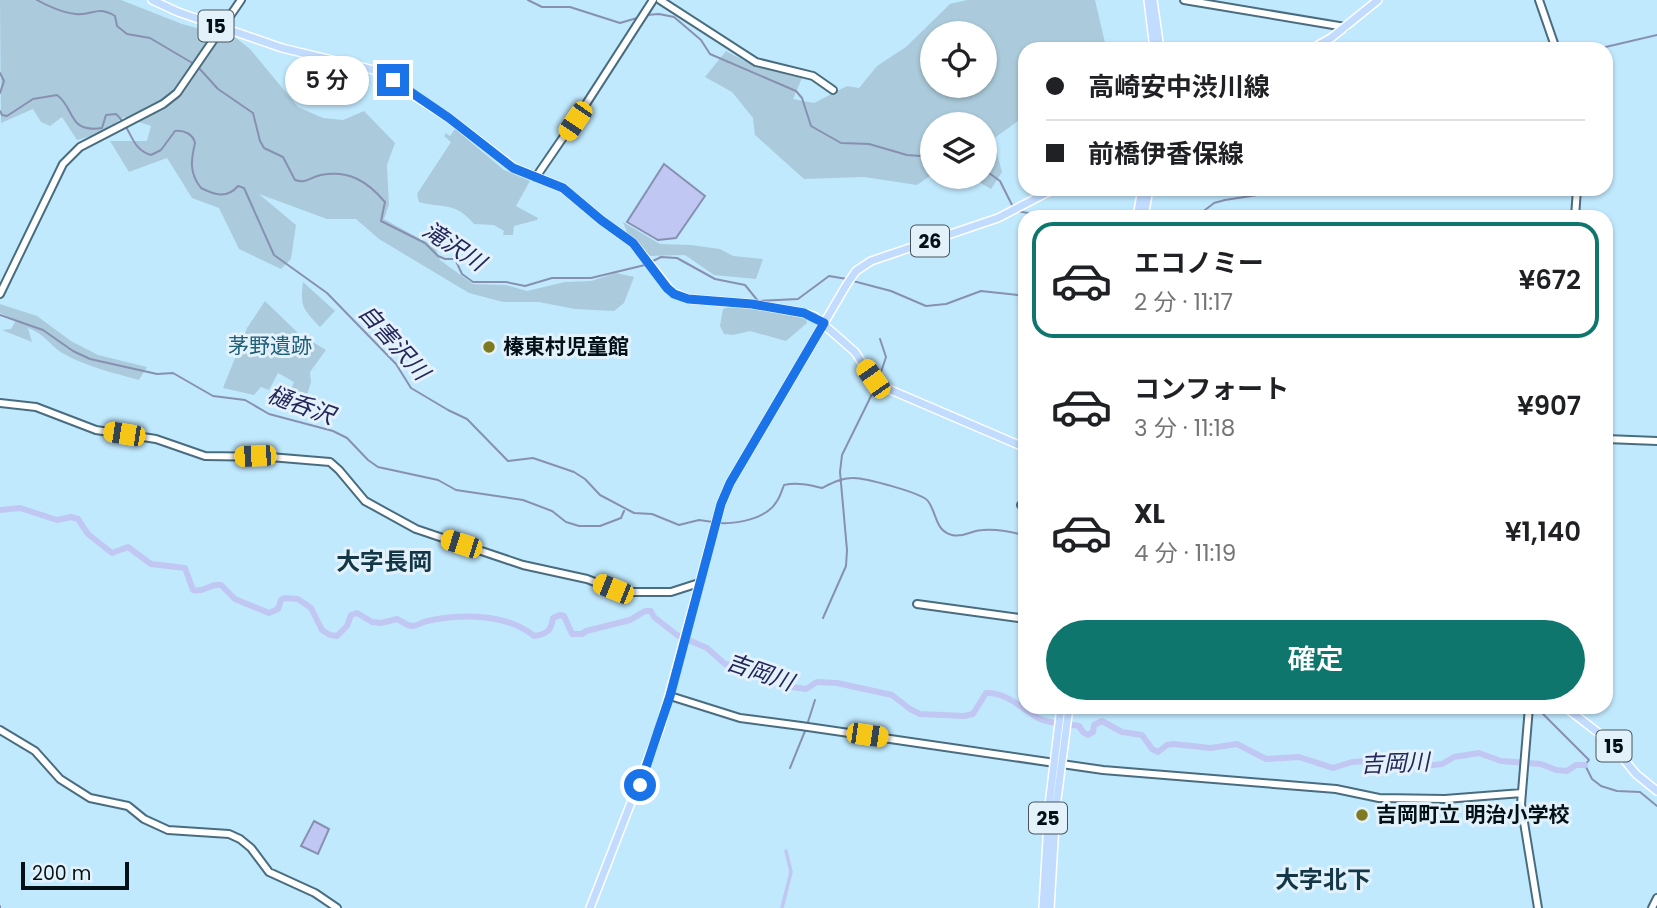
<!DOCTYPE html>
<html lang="ja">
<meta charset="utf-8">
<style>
body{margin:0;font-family:Poppins,"Noto Sans JP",sans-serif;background:#f2f2f2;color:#202124;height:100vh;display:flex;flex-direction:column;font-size:26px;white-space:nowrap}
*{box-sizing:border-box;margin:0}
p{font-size:23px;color:#757577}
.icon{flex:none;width:38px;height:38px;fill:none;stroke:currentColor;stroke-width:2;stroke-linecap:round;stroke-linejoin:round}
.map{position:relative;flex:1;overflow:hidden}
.panel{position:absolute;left:1018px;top:210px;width:595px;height:504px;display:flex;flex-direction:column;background:#fff;border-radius:21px;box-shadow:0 2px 5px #0004}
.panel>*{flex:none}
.guide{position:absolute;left:1018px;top:42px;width:595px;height:154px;border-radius:21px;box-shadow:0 2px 5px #0004;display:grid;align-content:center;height:154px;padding:0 28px;background:#fff}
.buttons{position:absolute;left:920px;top:21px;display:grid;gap:14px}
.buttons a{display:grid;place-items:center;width:77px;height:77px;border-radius:50%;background:#fff;box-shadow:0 2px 5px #0004;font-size:35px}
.scale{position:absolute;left:21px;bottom:18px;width:108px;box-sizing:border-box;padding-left:7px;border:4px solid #031016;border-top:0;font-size:19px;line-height:24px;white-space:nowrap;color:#031016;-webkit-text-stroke:5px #e3f2fa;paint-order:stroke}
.end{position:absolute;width:32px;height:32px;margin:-16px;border:9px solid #1a73e8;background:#fff;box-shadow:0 0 0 4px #fff}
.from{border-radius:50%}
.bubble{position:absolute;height:49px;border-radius:24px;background:#fff;box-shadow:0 2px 5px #0004;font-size:23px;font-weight:600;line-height:49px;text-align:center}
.car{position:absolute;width:21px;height:42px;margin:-21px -10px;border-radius:9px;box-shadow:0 0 5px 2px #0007;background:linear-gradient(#f5c518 24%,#345 0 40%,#f5c518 0 76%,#345 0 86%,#f5c518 0)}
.guide b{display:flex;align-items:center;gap:24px;height:66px;font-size:26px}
.guide b+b{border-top:2px solid #e0e0e0}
.guide i{width:18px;height:18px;background:#202124}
ul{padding:12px 0 0;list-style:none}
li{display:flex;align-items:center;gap:21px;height:116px;margin:0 14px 10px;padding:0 14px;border:4px solid transparent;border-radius:21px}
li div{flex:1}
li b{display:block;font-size:26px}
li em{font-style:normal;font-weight:600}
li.current{border-color:#0f766e}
li>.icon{width:63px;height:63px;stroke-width:1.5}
.primary-button{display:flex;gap:14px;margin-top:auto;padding:14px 28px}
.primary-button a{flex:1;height:80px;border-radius:42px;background:#0f766e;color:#fff;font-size:28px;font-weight:600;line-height:80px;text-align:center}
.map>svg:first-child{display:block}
</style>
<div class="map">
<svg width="1657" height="908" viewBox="0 0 1657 908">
<rect width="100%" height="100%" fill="#c1e9fe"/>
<path fill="#abcbdc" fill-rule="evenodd" d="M0,0h121l61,24 25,7 24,3 19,15 48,58 25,11 20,2 21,-9 31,32 -8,22 2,40 -5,14 51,28 5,13 33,24 33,1 21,6 38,-9 26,-1 25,-8 18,4 -10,26 -10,8 -39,-2 -36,-7h-36l-34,-9 -90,-54 -23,-20h-29l-68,-25 37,31 -5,34 -10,10 -42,-20 -20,-41 -27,-10 -25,-40 -38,14 -19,-31h37l4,-15 -27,-9 -26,17 -21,6 -15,-23 -12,9 -9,-4 -8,-13 -32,14z
M967,0h128l11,47 -3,2h-77l-1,67 -32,23 9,33 -11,17 -21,-12h15v-53h-52v50l-16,11 -53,-8 -60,2 -49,-44 -2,-17 -21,-26 -27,-15 21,-26 28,15 48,12 -9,21 21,4 33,-17 12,2 18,-22 29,-19 44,-43zM933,33h52v53h-52z
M455,129l49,41 26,11 -14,25 22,12 -1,2 -23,6 -1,9h-10l1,-4 -10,-6 -20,-1c-20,-23 -29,-15 -55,-22l-2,-8 34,-52 -7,-6 2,-3 4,3z
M623,222l37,22 31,1 29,4 13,7 30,3 -7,20 -42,-4 -29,-20 -37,1 -20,-21z
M303,282l32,29 -15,16c-17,-18 -20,-20 -17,-45z
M265,301l33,32 28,17 -16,22 1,10 -4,13 -16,-6 3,-7 -16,-9 -9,17 -8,-3 -7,8 -31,-7 24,-60z
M0,304l37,12 34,25 27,14 49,12 -8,13c-25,-7 -52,-13 -75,-26 -14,-8 -19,-20 -36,-26l4,14 -30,-12 9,-1 5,-9 -16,-7z
M741,304l64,13 2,6 -21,18 -36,-10 -17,4 -9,-1 -4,-8 3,-17z"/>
<path fill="#c1c7f3" stroke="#8890b1" stroke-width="2" d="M664,164l41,32 -29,42 -18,2 -31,-18z
M314,821l15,8 -11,25 -17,-8z"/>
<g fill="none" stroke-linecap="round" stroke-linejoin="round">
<path stroke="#8890b1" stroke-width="2" d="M37,0c10,6 27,13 39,14 16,2 21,-9 39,2l2,10 10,8 23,4 44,26
M528,0l14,7h28l50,16 17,-5
M646,15l13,-1 15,3 27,23 9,14 86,37 6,7 9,28 30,17 28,1 38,11 26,2
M1597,49l60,-14
M198,67l20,22 35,24 7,28 4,7 19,9 12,23c12,4 15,-3 26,-5 28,-5 46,6 64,27l-4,19 44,22 13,13 7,3h10l7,15 11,8h33l19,4 27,-8h39l54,-13
M0,73l4,8 -4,12
M0,111l2,4 5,1 26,-17 24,-4c19,14 10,38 45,33l4,-13 10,-1c16,14 14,35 35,41l10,-5 14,-19c9,-1 18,3 20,12 -4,17 -6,30 6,45 14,7 26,11 37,-2l6,2 30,67 53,38 69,71 15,24 37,22 19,9 41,42 25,-3 41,14 11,7 15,16 34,18 18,1 27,11 20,-5 14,2
M985,170l15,11 13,26
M1017,211l11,2 7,4
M1196,217l18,-14 11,-3 71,-11
M653,261l8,-4 16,1 38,21 30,6 13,16 40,-2 31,-23 18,3
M853,281l38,10 35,15 20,-2 35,-13 45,5
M0,315l43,15 30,21 17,8 67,15 16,-1 40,23 32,4 24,14 64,17 14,7 21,22 10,7 60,13 18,10 67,10 29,11 14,11 13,4h21l21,-8 3,-7
M878,381l8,-24 -6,-18
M719,523c18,1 48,-4 58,-22 3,-4 5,-11 7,-16 13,-3 26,0 38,3 10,-5 19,-10 30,-10 11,-1 70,15 76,23 9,12 7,30 24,34 12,3 19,-5 31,-5 13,-1 30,2 43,6
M823,618l23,-52 1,-16 -7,-78 2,-17 34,-69
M1536,707l53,53 -4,5 7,14 9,7 16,5 23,1 17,14
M807,725l8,-25
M790,768l15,-37
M0,906v2"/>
<path stroke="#c1c7f3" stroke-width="3.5" d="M782,908l9,-36 -5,-21"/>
<path stroke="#c1c7f3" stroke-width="6" d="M0,510l20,-2 37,12 14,-3 7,2 10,15 24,19 16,-6 23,17 34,4 8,22c11,3 17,-7 28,-5l14,14 34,14 9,-4 3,-9 3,-2 14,1 13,9 11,22 8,5 7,1 10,-10 4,-11 6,-2 15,9 9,1 16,-4c5,2 10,7 15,7 5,0 10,-4 15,-5 34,-7 79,-8 107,15 13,-2 17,-5 19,-18l7,-3 4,1 8,18h10l4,-3 44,-11 15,-9h6l3,6 23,18 30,13 18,16 22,3 38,19 21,3 11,-7 20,1 55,12 18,14 10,5 44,2 9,-2 13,-21c22,-1 36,17 54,26 12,5 26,5 39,7l4,6 5,3 5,-3 1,-7 8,-4 20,11 20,3 10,14 6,3 9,-7 6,-1 38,4 26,-4 29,15 33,-2 34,11 19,-6 14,-1 52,6 24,-3 12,-7 25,-4 22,8 40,3 15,6 11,1 9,-6h9"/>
<defs>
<path id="secondary" d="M660,0l96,62 57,14 20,14
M1184,0l161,27
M1539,0l17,49
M536,177l50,-73 67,-104
M1575,217l2,-28
M0,294l63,-130 17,-17 83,-43 14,-11 64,-93
M0,403l36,4 60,23 60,9 49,17 65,1 60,5 9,8 26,31 51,28 107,36 64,14 34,13h50l28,-9
M1606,439l51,2
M1021,505h5
M917,604l109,15
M670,696l70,22 61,8 302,44 233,19 43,9 66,1 77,-6
M1529,707l-8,97 17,104
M0,730l35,21 25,28 30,19 38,8 16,13 24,11 61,4 11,5 11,9 18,24 46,21 22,15
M1652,908l5,-10"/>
<path id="primary" d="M152,0l26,12 104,36 92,22 75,48 65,50 49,20 38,32 32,23 39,49 16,7 64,5 46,8 16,4 41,36 18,27 13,9 140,60
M1148,0l6,49
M1153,0l7,49
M1311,49l20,-11 47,-38
M1137,217l5,-28
M1144,217l5,-28
M1565,707l44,34 27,33 21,17
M590,908l70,-180 61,-224 9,-21 117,-199 9,-13 15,-10 127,-43 56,-29
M1043,908l6,-103 12,-98
M1050,908l6,-101 13,-100"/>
</defs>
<use href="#secondary" stroke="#496d7f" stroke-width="10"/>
<use href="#primary" stroke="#fff" stroke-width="10"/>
<use href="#secondary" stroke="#fff" stroke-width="6"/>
<use href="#primary" stroke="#c1dcfe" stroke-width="7"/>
</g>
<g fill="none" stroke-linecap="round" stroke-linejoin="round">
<path stroke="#1a73e8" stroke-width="9" d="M393,80l56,38 64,50 50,20 38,32 32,23 34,45 7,6 14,5 64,5 52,9 20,10 -94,160 -9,21 -51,192 -30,89"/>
</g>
<g fill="#7d7a21" stroke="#e3f2fa" stroke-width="2.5">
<circle cx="489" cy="347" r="7"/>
<circle cx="1362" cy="815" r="7"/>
</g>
<g text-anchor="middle" stroke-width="6" stroke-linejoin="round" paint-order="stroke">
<g fill="#e3f2fa" stroke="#46545a" stroke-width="2">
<rect x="198.5" y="10.5" width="35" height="31" rx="5"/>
<rect x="911" y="225.5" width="38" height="31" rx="5"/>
<rect x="1596.5" y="730.5" width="35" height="31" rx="5"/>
<rect x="1029" y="802.5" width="38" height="31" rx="5"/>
</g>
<g font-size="19" font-weight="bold" fill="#031016">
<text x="216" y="33">15</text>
<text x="930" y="248">26</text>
<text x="1614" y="753">15</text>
<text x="1048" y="825">25</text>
</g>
<g font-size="21" fill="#205d77" stroke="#e3f2fa">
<text x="270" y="353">茅野遺跡</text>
</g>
<g font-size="21" font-weight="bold" fill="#031016" stroke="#e3f2fa" text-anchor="start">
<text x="503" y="354">榛東村児童館</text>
<text x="1376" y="822">吉岡町立 明治小学校</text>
</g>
<g font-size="23" font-style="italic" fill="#25255a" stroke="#e3f2fa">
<text transform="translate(454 246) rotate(33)" y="8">滝沢川</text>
<text transform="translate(394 342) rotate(48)" y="8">自害沢川</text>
<text transform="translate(301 405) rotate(20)" y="8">樋呑沢</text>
<text transform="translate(760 672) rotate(19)" y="8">吉岡川</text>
<text transform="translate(1395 763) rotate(-2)" y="8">吉岡川</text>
</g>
<g font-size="24" font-weight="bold" fill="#133747" stroke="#e3f2fa">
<text x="384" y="570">大字長岡</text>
<text x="1323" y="888">大字北下</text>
</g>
</g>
</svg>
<div class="buttons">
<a><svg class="icon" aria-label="locate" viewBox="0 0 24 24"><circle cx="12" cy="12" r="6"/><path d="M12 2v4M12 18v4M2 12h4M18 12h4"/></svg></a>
<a><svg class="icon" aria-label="layers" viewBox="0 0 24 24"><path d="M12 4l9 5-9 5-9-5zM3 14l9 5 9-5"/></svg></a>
</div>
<div class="scale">200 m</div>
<i class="end from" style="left:640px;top:785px"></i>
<i class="end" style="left:393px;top:80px"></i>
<div class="bubble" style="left:285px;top:56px;width:84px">5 分</div>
<i class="car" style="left:575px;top:121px;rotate:214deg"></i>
<i class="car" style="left:873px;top:379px;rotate:325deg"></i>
<i class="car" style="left:124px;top:434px;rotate:279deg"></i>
<i class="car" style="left:255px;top:456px;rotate:268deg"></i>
<i class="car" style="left:461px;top:544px;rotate:288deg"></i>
<i class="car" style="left:613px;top:589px;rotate:292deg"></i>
<i class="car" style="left:867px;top:735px;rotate:98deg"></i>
<div class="guide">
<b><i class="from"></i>高崎安中渋川線</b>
<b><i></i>前橋伊香保線</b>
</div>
<section class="panel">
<ul>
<li class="current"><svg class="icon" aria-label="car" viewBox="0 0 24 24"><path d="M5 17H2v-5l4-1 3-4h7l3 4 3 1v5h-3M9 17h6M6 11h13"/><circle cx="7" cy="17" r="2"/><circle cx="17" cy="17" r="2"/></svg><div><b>エコノミー</b><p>2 分 · 11:17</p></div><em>¥672</em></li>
<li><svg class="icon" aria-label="car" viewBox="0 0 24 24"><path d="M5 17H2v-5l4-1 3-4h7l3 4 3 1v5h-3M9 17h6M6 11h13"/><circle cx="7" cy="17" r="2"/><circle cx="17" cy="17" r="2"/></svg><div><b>コンフォート</b><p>3 分 · 11:18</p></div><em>¥907</em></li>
<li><svg class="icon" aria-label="car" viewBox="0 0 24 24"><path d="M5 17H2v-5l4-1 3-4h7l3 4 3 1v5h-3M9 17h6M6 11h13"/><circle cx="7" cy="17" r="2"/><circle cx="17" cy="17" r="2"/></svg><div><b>XL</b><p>4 分 · 11:19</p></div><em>¥1,140</em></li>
</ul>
<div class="primary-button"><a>確定</a></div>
</section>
</div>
